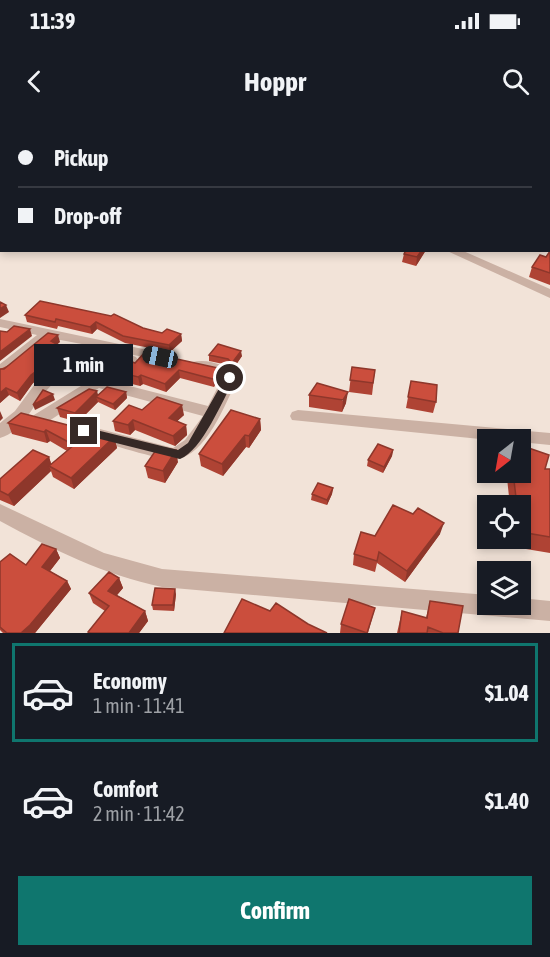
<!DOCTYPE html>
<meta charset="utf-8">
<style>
body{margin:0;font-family:"Asap Condensed",sans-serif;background:#242831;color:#f1f3f6;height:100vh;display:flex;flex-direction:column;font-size:22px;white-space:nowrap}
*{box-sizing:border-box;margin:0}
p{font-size:20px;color:#9ea1a6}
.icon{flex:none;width:33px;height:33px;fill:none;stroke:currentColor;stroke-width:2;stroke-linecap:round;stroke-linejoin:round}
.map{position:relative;height:513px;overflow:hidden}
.sheet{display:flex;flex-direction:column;background:#171b24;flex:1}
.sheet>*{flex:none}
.banner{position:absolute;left:0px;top:0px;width:550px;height:132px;box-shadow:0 3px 9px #0003;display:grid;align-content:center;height:132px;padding:0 18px;background:#171b24}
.needle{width:39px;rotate:211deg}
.tools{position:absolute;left:477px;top:309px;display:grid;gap:12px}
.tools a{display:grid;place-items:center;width:54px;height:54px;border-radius:0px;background:#171b24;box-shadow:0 3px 9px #0003;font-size:30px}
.end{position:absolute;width:27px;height:27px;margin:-14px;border:8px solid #362926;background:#fff;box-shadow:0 0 0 3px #fff}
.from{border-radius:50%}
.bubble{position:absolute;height:42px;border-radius:0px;background:#171b24;box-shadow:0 3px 9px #0003;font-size:20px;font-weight:700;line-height:42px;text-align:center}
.car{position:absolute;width:18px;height:36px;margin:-18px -9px;border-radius:8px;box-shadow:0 0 4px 2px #0007;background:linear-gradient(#222 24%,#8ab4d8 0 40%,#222 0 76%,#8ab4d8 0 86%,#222 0)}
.banner b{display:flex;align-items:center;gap:21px;height:57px;font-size:22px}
.banner b+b{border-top:2px solid #363941}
.banner i{width:15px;height:15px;background:#f1f3f6}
ul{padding:10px 0 0;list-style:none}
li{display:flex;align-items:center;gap:18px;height:99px;margin:0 12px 9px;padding:0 6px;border:3px solid transparent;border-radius:0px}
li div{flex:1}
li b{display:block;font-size:22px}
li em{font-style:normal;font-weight:700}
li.on{border-color:#0f766e}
li>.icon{width:54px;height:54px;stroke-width:1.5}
.cta{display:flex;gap:12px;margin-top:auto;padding:12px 18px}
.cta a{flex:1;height:69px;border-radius:0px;background:#0f766e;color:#fff;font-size:24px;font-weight:700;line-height:69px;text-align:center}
.status{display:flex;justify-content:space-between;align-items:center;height:42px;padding:0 30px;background:#171b24;direction:ltr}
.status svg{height:16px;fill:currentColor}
header{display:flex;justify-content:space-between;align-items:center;height:78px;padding:0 18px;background:#171b24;font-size:27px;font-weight:700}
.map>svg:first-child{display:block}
</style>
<div class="status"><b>11:39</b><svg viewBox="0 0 49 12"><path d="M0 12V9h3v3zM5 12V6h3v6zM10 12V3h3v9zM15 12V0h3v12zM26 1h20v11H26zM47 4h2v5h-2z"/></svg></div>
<header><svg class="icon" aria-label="back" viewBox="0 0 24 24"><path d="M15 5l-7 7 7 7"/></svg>Hoppr<svg class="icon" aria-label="search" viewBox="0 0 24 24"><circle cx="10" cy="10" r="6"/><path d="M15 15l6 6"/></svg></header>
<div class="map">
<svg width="550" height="513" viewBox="0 0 550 513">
<rect width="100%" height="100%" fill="#f2e3d8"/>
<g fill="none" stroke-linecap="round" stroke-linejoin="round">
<path fill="#cbb1a4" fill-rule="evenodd" d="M50,0l12,2h-11z
M2,83v7h-2v-6z
M0,104h2l-2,7z
M445,130h16l89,39v9z
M0,199l162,34 7,4 -7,4 -61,-13c-18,14 -41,27 -56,44 -14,16 -22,39 -45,46v-15l15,-12 20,-27 52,-39 -37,-7 -45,36 -5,2v-12l37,-29 -37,-8z
M131,235l5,2 2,3 -2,3 -26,18 98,25 14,-27 -4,-5 -26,-6 -2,-3 2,-3c16,-4 37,3 46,16 -13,26 -31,77 -63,82 -11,1 -71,-17 -85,-22l-2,-4 2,-4 6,-2 77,20 12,-8 18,-24 -104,-28 -53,35h-12l-2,-4 2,-4z
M298,290l252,23v12l-30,-3v-2h-30l-198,-20 -2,-4 2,-4z
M0,384l104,49 58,16 326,26v9h32v-6l30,3v20l-388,-34c-58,-12 -110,-38 -162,-66z"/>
</g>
<path fill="#af4334" d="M99,0h125l2,2h-121z
M402,130h24l-10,16 -14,-4 2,-8 2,-3z
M550,131v34l-21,-8 3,-10 14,-10z
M40,181l122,32 19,1 1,7 -12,11 -45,-9 -28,-14 -5,5 -34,-8 -1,3 -30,-7 -2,-7z
M60,222l-3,2 7,4 3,7 -20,13 2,3 -16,12 -13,18 -11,-6 -9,8v-34z
M145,232l73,25 -4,10 -34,-9 -14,14 -23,-8 -3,2 -24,-6 -2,-9 21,-8z
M209,235l33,1 -9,13 -5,-4 -19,-4z
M352,247l23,3 -3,25 -23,-3z
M411,261l25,21 -3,11 -27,-5z
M317,263l29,20 -4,9 -33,-5v-12z
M126,272l1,6 -12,12 -17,-8 -20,20 -18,-5 -3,-9 41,-13z
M142,290l42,5 -7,6 9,4 1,10 -12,11 -40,-16 -5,5 -15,-4 -2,-10z
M260,299l1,11 -12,18 -3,-1 -23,29 -22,-10 -2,-12z
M8,303l106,14 3,11 -43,41 -21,-12 -2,-6 -37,35 -14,-6v-21l49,-22 2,7 16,-13 -17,-10 -3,2 -35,-9z
M484,319l4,1v32h32l25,-3h5v84l-36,-6 -1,-9h7v-32h-10l-3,-28 -26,-5 -2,-20z
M393,330l-1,6 -9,17 -16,-7 1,-6z
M178,342l-13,21 -17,-5 -3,-12z
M333,368l-1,6 -5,11 -16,-5 1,-6z
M440,414l-35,48 -28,-19 -2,9 -22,-7 1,-11 21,-18z
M56,429l4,9 -10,13 17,10 4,8 -36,44h-32l-3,-3v-68l26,3z
M119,458l4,10 -6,7 28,16 3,10 -9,12h-50l-1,-1 17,-21 -12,-8 -4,-10z
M176,474l-2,17 -21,-1 -1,-5z
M430,481l28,32h-61l5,-22 24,7z
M375,488l-7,25h-28l1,-9z"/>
<path fill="#8e372b" d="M422,130h4l-10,16 1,-9z
M6,185l3,7 -9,6v-9z
M96,202l1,7 -5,5 -2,-7z
M30,209l2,7 -32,25v-9z
M181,214l1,7 -12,11 -1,-7z
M58,215l2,7 -7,6 -2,-7z
M64,228l3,7 -20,13 2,3 -16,12 -13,18 -3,-8 14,-18 11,-13z
M241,231l1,5 -9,13 -1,-6z
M218,248v9l-4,10 -1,-8z
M179,250l1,8 -14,14 -1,-8z
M141,255l2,9 -3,2 -2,-9z
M6,268l3,7 -9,8v-10z
M97,271l2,7 -3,-1 2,5 -20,20 -3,-9z
M126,272l1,6 -12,12 -2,-6z
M348,272l-2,11 -4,9 1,-12z
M53,274l2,6 -20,10 -2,-5z
M182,285l2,10 -14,13 -1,-10z
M0,291l3,7 -3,3z
M260,299l1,11 -12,18v-12z
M133,300l2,10 -5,5 -2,-10z
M186,305l1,10 -12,11 -2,-10z
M46,310l4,11 -3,2 -3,-11z
M245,315l1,12 -23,29 -1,-12z
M114,317l3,11 -43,41 -3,-11z
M176,330l2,12 -13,21 -2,-12z
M393,330l-1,6 -9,17 1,-6z
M49,337l4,12 -4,-3 2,5 -37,35 -6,-11z
M333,368l-1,6 -5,11v-5z
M444,403l-4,11 -35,48 2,-11z
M56,429l4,9 -14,18 -4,-9z
M119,458l4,10 -11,13 -4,-10z
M67,461l4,8 -36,44h-14z
M175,469l1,5 -2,17 -1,-6z
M145,491l3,10 -9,12h-10z"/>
<path fill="#cb4e3d" stroke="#8e372b" stroke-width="1.5" d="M122,0h102l2,2h-102l1,-1z
M285,0h32l-2,2h-33z
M442,0h24l-3,2h-24z
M467,0h32l-2,2h-22z
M406,130h16l-5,7 -13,-3z
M550,131v22l-18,-6 8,-12 6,2z
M40,181l71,15 3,-2 29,14 19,5 5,-4 14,5 -12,11 -46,-9 -27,-14 -6,5 -34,-8 -1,3 -30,-7z
M0,182l6,3 -6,4z
M14,206l16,3 -30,23v-21l7,1z
M48,213l10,2 -7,6 13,7 -22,14 4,2 -15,11 -14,18 -11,-5 -6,5v-24h4z
M218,224l23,7 -9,12 -4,-4 -19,-4z
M145,232l73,16 -5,11 -34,-9 -14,14 -24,-9 -3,2 -24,-6 16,-10 5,2z
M352,247l23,3 -2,13 -23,-3z
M411,261l26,4 -1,17 -28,-5z
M317,263l31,9 -5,8 -34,-5z
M107,267l19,5 -13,12 -17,-7z
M89,269l8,2 -22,22 -18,-5z
M43,270l10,4 -20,11z
M157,277l25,8 -13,13 17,7 -13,11 -40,-16 -5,5 -15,-4 16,-16 13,5z
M231,290l29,9 -11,17 -4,-1 -23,29 -23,-10z
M21,293l93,24 -43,41 -22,-12 25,-21 -28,-15 -2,2 -36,-9z
M484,319l4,1v19h-2z
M378,324l15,6 -9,17 -16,-7z
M520,325l29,10 -4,14h5v68l-29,-5 -1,-26h-3l-4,-34h7z
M158,327l18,3 -13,21 -18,-5z
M33,330l16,7 -41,38 -8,-4v-12z
M318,363l15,5 -6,12 -15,-6z
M393,385l20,9 5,-6 26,15 -37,48 -28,-19 -2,9 -23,-7 7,-22 14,4z
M42,424l14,5 -14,18 25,14 -37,44 -9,8h-14l-7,-6v-65l10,-8 16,11z
M109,452l10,6 -11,13 37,20 -16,22h-39l-2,-1 21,-26 -20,-13z
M155,468l20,1 -2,16h-21z
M242,479l28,12 6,-8 32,21 19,9h-103z
M349,479l26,9 -8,25 -26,-9z
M430,481l33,5 -5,27h-15l-15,-6 -1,6h-28l3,-22 25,7z"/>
<path fill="#362926" d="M230,254l5,4c-12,21 -33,73 -55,81l-96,-24 -5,-4 5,-4 94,23 10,-7 37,-65z"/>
</svg>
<div class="tools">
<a><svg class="needle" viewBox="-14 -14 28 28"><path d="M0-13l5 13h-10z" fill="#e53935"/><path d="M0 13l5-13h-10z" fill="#9ea1a6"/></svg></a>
<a><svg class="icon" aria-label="locate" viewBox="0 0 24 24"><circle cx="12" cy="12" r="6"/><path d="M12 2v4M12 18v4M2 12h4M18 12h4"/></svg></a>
<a><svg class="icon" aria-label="layers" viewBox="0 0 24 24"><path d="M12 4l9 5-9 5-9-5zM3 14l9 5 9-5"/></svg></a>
</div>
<i class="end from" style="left:230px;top:258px"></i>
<i class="end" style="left:84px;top:311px"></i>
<div class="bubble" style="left:34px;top:224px;width:99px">1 min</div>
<i class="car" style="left:160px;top:237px;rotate:282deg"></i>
<div class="banner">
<b><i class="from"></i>Pickup</b>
<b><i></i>Drop-off</b>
</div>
</div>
<section class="sheet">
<ul>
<li class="on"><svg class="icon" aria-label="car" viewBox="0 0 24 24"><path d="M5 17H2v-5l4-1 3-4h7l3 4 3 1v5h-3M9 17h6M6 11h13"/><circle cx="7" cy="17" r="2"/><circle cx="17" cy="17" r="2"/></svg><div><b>Economy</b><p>1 min · 11:41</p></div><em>$1.04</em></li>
<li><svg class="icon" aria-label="car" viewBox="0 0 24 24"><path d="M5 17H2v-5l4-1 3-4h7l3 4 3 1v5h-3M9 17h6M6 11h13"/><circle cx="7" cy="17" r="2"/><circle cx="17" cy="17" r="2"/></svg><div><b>Comfort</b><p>2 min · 11:42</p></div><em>$1.40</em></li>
</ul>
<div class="cta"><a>Confirm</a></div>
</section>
